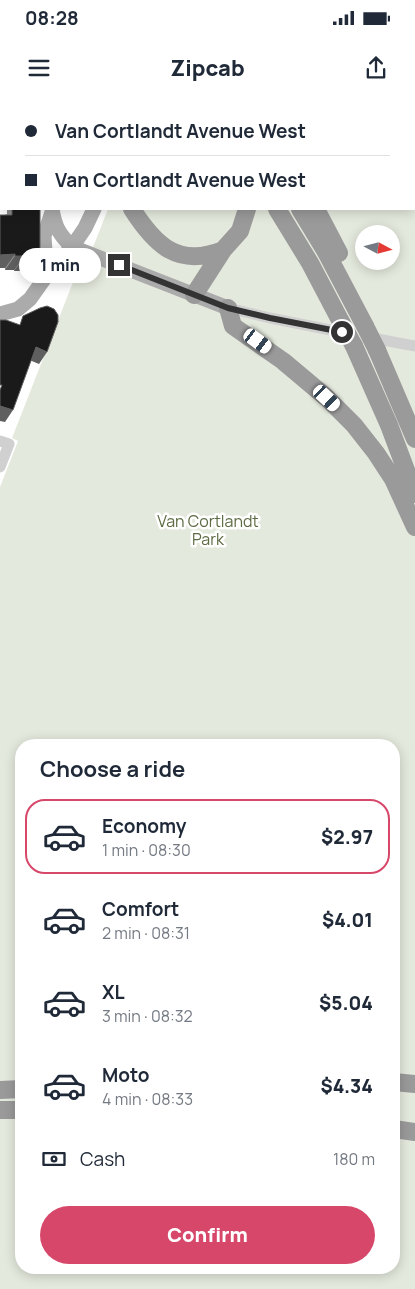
<!DOCTYPE html>
<meta charset="utf-8">
<style>
body{margin:0;font-family:Manrope,sans-serif;background:#f2f2f3;color:#1f2937;height:100vh;display:flex;flex-direction:column;font-size:19px;white-space:nowrap}
*{box-sizing:border-box;margin:0}
p{font-size:16px;color:#747a83}
.icon{flex:none;width:28px;height:28px;fill:none;stroke:currentColor;stroke-width:2;stroke-linecap:round;stroke-linejoin:round}
.map{position:relative;flex:1;overflow:hidden}
.sheet{position:absolute;left:15px;top:639px;width:385px;height:535px;display:flex;flex-direction:column;background:#fff;border-radius:20px;box-shadow:0 2px 12px #0003}
.sheet>*{flex:none}
.hud{position:absolute;left:0px;top:0px;width:415px;height:110px;box-shadow:0 2px 12px #0003;display:grid;align-content:center;height:110px;padding:0 25px;background:#fff}
.needle{width:32px;rotate:97deg}
.buttons{position:absolute;left:355px;top:125px;display:grid;gap:10px}
.buttons a{display:grid;place-items:center;width:45px;height:45px;border-radius:50%;background:#fff;box-shadow:0 2px 12px #0003;font-size:25px}
.end{position:absolute;width:22px;height:22px;margin:-11px;border:6px solid #333;background:#fff;box-shadow:0 0 0 2px #fff}
.from{border-radius:50%}
.bubble{position:absolute;height:35px;border-radius:18px;background:#fff;box-shadow:0 2px 12px #0003;font-size:16px;font-weight:800;line-height:35px;text-align:center}
.car{position:absolute;width:15px;height:30px;margin:-15px -8px;border-radius:6px;box-shadow:0 0 4px 1px #0007;background:linear-gradient(#fff 24%,#345 0 40%,#fff 0 76%,#345 0 86%,#fff 0)}
.hud b{display:flex;align-items:center;gap:18px;height:48px;font-size:19px}
.hud b+b{border-top:1px solid #e0e1e3}
.hud i{width:12px;height:12px;background:#1f2937}
ul{padding:0;list-style:none}
li{display:flex;align-items:center;gap:15px;height:75px;margin:0 10px 8px;padding:0 15px;border:2px solid transparent;border-radius:20px}
li div{flex:1}
li b{display:block;font-size:19px}
li em{font-style:normal;font-weight:800}
li.current{border-color:#d7476a}
li>.icon{width:45px;height:45px;stroke-width:1.5}
h2{padding:0 25px;font-size:22px;line-height:60px}
.pay{display:flex;align-items:center;gap:12px;height:55px;padding:0 25px;font-size:19px}
.pay p{margin-inline-start:auto}
.action{display:flex;gap:10px;margin-top:auto;padding:10px 25px}
.action a{flex:1;height:58px;border-radius:30px;background:#d7476a;color:#fff;font-size:20px;font-weight:800;line-height:58px;text-align:center}
.status{display:flex;justify-content:space-between;align-items:center;height:35px;padding:0 25px;background:#fff;direction:ltr}
.status svg{height:14px;fill:currentColor}
header{display:flex;justify-content:space-between;align-items:center;height:65px;padding:0 25px;background:#fff;font-size:22px;font-weight:800}
.map>svg:first-child{display:block}
</style>
<div class="status"><b>08:28</b><svg viewBox="0 0 49 12"><path d="M0 12V9h3v3zM5 12V6h3v6zM10 12V3h3v9zM15 12V0h3v12zM26 1h20v11H26zM47 4h2v5h-2z"/></svg></div>
<header><svg class="icon" aria-label="menu" viewBox="0 0 24 24"><path d="M4 6h16M4 12h16M4 18h16"/></svg>Zipcab<svg class="icon" aria-label="share" viewBox="0 0 24 24"><path d="M12 15V3M7 8l5-5 5 5M5 13v7h14v-7"/></svg></header>
<div class="map">
<svg width="415" height="1189" viewBox="0 0 415 1189">
<rect width="100%" height="100%" fill="#fff"/>
<path fill="#e4e9dd" fill-rule="evenodd" d="M153,0h262v1189h-415v-802l18,-46 -6,-3 65,-166 11,-12 20,-51h306v-108h-262zM364,134h27v27h-27zM21,645h373v523h-373z"/>
<g fill="none" stroke-linecap="round" stroke-linejoin="round">
<path stroke="#d0d0d0" stroke-width="11" d="M228,208l42,10 81,16
M367,237l48,9
M0,341l9,3 -9,23"/>
<path stroke="#ababab" stroke-width="15" d="M49,0v1
M136,1l1,-1
M52,109c3,18 7,25 20,38l156,61
M41,182l4,-30 -1,-16 8,-24
M0,214l18,-5 12,-10 17,-24 25,-28 13,-19 9,-19"/>
<path stroke="#9a9a9a" stroke-width="18" d="M200,0l1,1
M224,0l1,1
M249,0l1,1
M132,109c23,36 46,59 91,41
M277,109l33,54 31,59
M300,109l26,43 39,74
M316,109l23,44
M194,195l29,-45 17,-19 7,-22
M228,208l5,18 50,35 44,37 27,27 22,28 17,26 22,48
M354,246l35,79 26,69
M377,250l38,89
M394,982l21,2
M0,990l21,-1
M0,1010h21
M394,1029l21,3"/>
<path stroke="#9a9a9a" stroke-width="18" d="M341,222l13,24
M365,226l12,24"/>
</g>
<path fill="#8c8c8c" d="M2,0h28v1h-28z
M7,109h33l-12,62h-14v-1h-9v-55l2,-1z"/>
<path fill="#5f5f5f" d="M1,49v14h-1v-13z
M15,154l-10,14h-5v-13z
M15,156h9l-10,14h-9z
M38,157l-10,14h-14l10,-13z
M36,247l11,5 -8,12 -12,-5z
M0,306l13,4 -8,12 -5,-1z"/>
<path fill="#1a1a1a" stroke="#5f5f5f" d="M11,0h19v1h-19z
M92,0h15v1h-15z
M0,30h1v19l-1,2z
M12,109h28v38l-2,10 -14,1v-2h-9v-2l-15,1v-40h12z
M47,206l7,3 4,6v7l-11,30 -11,-5 -23,63 -13,-4v-16l2,-5h-2v-65h6l14,5 3,-9 17,-8z"/>
<g fill="none" stroke-linecap="round" stroke-linejoin="round">
<path stroke="#333" stroke-width="6" d="M119,165l109,43 42,10 72,14"/>
</g>
<g text-anchor="middle" stroke-width="5" stroke-linejoin="round" paint-order="stroke">
<g font-size="16" fill="#5d6b43" stroke="#fff">
<text x="208" y="427">Van Cortlandt<tspan x="208" dy="18">Park</tspan></text>
</g>
</g>
</svg>
<div class="buttons">
<a><svg class="needle" viewBox="-14 -14 28 28"><path d="M0-13l5 13h-10z" fill="#e53935"/><path d="M0 13l5-13h-10z" fill="#747a83"/></svg></a>
</div>
<i class="end from" style="left:342px;top:232px"></i>
<i class="end" style="left:119px;top:165px"></i>
<div class="bubble" style="left:19px;top:148px;width:82px">1 min</div>
<i class="car" style="left:258px;top:241px;rotate:126deg"></i>
<i class="car" style="left:327px;top:298px;rotate:133deg"></i>
<div class="hud">
<b><i class="from"></i>Van Cortlandt Avenue West</b>
<b><i></i>Van Cortlandt Avenue West</b>
</div>
<section class="sheet">
<h2>Choose a ride</h2>
<ul>
<li class="current"><svg class="icon" aria-label="car" viewBox="0 0 24 24"><path d="M5 17H2v-5l4-1 3-4h7l3 4 3 1v5h-3M9 17h6M6 11h13"/><circle cx="7" cy="17" r="2"/><circle cx="17" cy="17" r="2"/></svg><div><b>Economy</b><p>1 min · 08:30</p></div><em>$2.97</em></li>
<li><svg class="icon" aria-label="car" viewBox="0 0 24 24"><path d="M5 17H2v-5l4-1 3-4h7l3 4 3 1v5h-3M9 17h6M6 11h13"/><circle cx="7" cy="17" r="2"/><circle cx="17" cy="17" r="2"/></svg><div><b>Comfort</b><p>2 min · 08:31</p></div><em>$4.01</em></li>
<li><svg class="icon" aria-label="car" viewBox="0 0 24 24"><path d="M5 17H2v-5l4-1 3-4h7l3 4 3 1v5h-3M9 17h6M6 11h13"/><circle cx="7" cy="17" r="2"/><circle cx="17" cy="17" r="2"/></svg><div><b>XL</b><p>3 min · 08:32</p></div><em>$5.04</em></li>
<li><svg class="icon" aria-label="car" viewBox="0 0 24 24"><path d="M5 17H2v-5l4-1 3-4h7l3 4 3 1v5h-3M9 17h6M6 11h13"/><circle cx="7" cy="17" r="2"/><circle cx="17" cy="17" r="2"/></svg><div><b>Moto</b><p>4 min · 08:33</p></div><em>$4.34</em></li>
</ul>
<div class="pay"><svg class="icon" aria-label="cash" viewBox="0 0 24 24"><path d="M3 7h18v10H3z"/><circle cx="12" cy="12" r="2"/></svg>Cash<p>180 m</p></div>
<div class="action"><a>Confirm</a></div>
</section>
</div>
